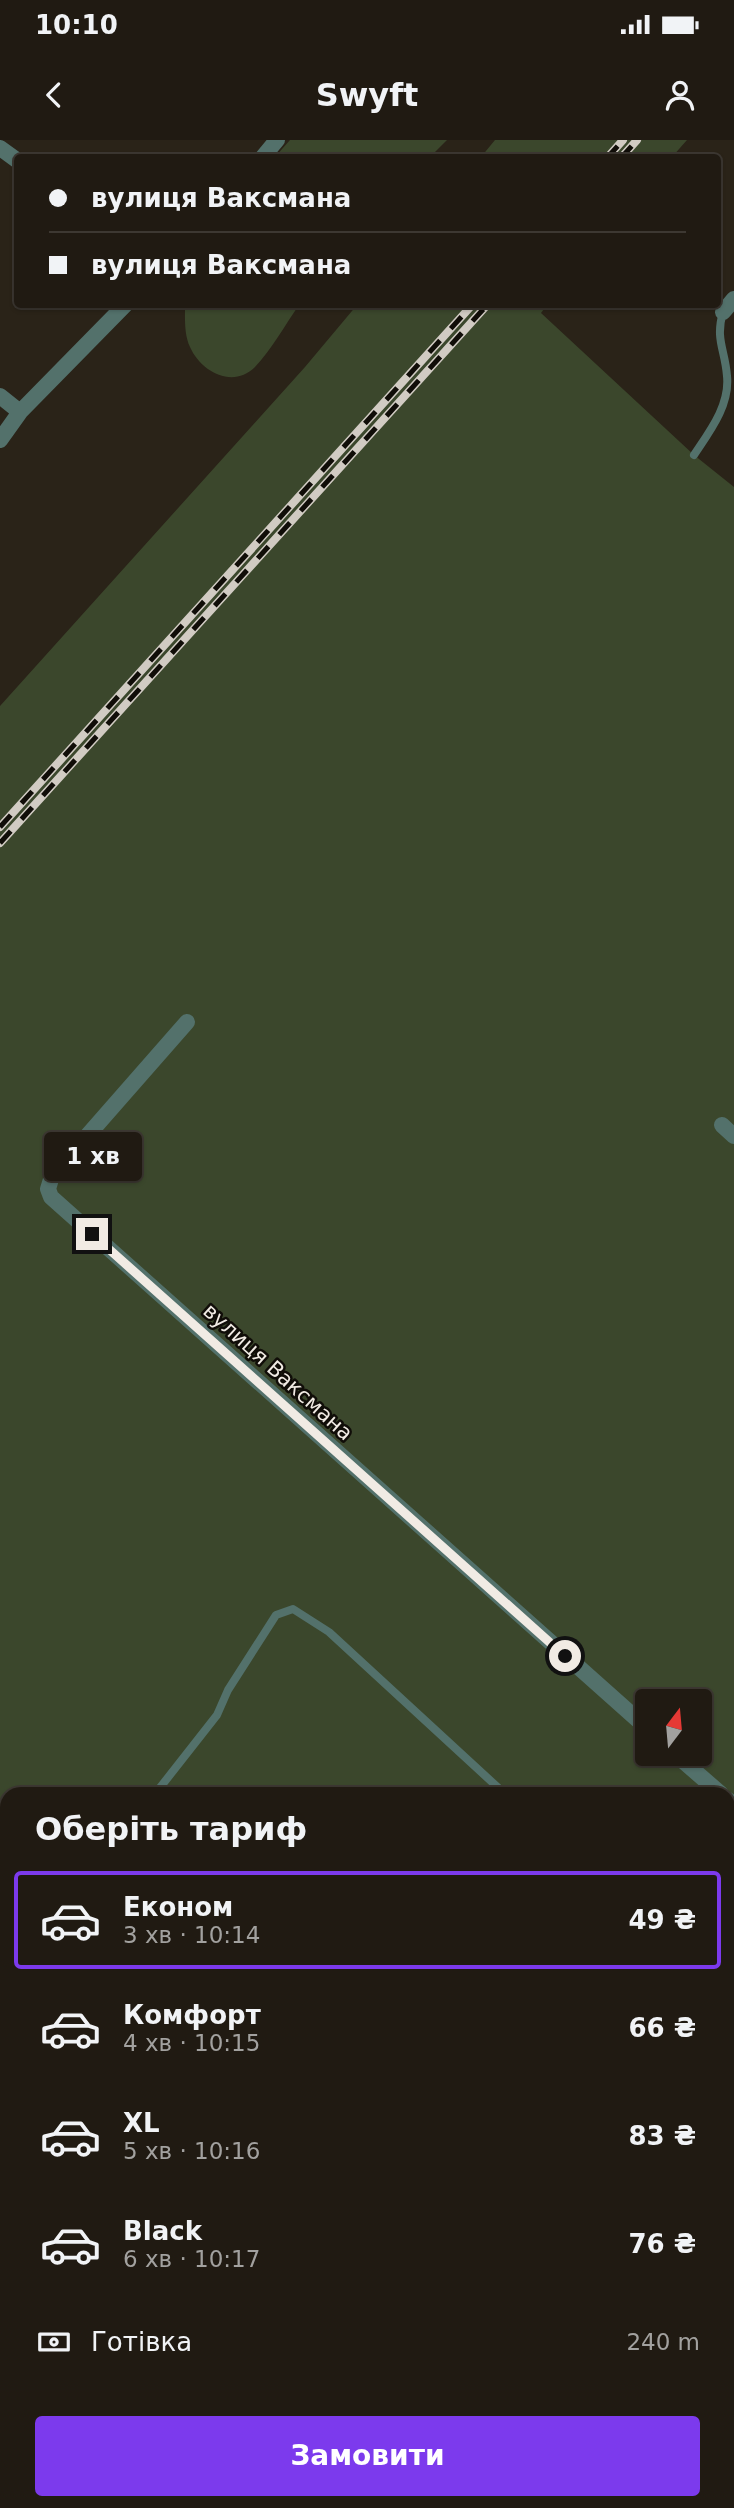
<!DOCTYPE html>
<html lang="uk">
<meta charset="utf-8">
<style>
body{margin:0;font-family:"DejaVu Sans",sans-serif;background:#28231b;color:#f1f3f6;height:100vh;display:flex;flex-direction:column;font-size:26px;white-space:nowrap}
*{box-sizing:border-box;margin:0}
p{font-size:23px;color:#a2a19f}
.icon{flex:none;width:38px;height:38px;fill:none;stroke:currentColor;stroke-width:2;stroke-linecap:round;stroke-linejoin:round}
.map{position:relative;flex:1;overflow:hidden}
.sheet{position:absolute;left:0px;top:1647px;width:735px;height:723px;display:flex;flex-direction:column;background:#201a12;border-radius:21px 21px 0 0;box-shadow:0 2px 5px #0004,0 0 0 2px #3d3832}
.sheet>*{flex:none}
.banner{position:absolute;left:14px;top:14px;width:707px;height:154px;border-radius:7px;box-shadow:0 2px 5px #0004,0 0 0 2px #3d3832;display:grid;align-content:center;height:154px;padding:0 35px;background:#201a12}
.needle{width:46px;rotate:16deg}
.buttons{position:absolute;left:635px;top:1549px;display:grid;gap:14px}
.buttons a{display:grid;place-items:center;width:77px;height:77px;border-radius:7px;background:#201a12;box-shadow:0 2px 5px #0004,0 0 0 2px #3d3832;font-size:35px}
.end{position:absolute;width:32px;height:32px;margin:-16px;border:9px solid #f1ebe4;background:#111;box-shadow:0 0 0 4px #111}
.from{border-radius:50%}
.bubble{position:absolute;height:49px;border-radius:7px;background:#201a12;box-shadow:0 2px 5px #0004,0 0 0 2px #3d3832;font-size:23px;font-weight:600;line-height:49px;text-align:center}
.banner b{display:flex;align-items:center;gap:24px;height:66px;font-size:26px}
.banner b+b{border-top:2px solid #3d3832}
.banner i{width:18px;height:18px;background:#f1f3f6}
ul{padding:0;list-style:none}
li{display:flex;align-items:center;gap:21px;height:98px;margin:0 14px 10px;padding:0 21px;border:4px solid transparent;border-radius:7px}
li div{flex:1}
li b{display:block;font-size:26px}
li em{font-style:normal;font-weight:600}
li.current{border-color:#7c3aed}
li>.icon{width:63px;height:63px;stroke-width:1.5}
h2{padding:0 35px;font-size:32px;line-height:84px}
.pay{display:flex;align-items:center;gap:18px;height:77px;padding:0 35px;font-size:26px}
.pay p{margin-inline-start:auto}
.action{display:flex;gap:14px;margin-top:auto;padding:14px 35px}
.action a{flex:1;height:80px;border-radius:7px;background:#7c3aed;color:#fff;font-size:28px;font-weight:600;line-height:80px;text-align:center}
.status{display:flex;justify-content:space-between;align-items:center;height:49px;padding:0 35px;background:#201a12;direction:ltr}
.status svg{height:19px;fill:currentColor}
header{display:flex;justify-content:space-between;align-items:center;height:91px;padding:0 35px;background:#201a12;font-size:32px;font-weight:600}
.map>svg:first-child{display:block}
</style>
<div class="status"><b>10:10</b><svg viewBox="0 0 49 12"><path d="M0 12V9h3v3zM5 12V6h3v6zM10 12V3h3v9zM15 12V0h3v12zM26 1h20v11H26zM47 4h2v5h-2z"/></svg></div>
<header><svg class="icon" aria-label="back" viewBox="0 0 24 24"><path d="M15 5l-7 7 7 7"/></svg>Swyft<svg class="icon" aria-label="person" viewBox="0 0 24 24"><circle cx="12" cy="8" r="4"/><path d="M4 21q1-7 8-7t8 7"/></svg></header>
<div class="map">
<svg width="734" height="2368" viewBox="0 0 734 2368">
<rect width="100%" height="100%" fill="#2a2318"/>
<path fill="#3b472c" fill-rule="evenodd" d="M290,0h157l-17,17h-155z
M495,0h192l-15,17h-191z
M185,165v-1l114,1c-14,20 -27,44 -44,62 -22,22 -54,5 -65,-20 -6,-13 -5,-28 -5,-42z
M357,165h190l-6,8 153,142 40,32v1952l-6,6v-651h-721v612l-7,8v-1708l305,-339zM648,1561h52v53h-52z
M418,2363h257l-5,5h-245z"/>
<path fill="#133c60" stroke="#567088" stroke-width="2" d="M0,2104h7v104l-7,7z"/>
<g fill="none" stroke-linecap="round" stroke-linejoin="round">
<path stroke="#53716b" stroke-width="8" d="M694,315c16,-24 36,-50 33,-79 -2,-27 -12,-36 -4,-64
M155,1654l62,-79 11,-25 48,-75 17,-6 36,23 176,162
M728,1862l6,6
M728,2020l6,-7
M153,2362l7,6
M587,2362l9,6
M236,2368l5,-6"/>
<path stroke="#53716b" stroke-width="16" d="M0,8l18,13
M262,18l15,-18
M723,172l11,-13
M0,256l20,16
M0,300l20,-28 106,-108
M187,882l-135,154 -4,13 3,8 597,532
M722,985l12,11
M675,1614l46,40
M728,1660l6,6
M728,2357l6,-6
M717,2368l5,-6"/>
<defs>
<path id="rail" d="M607,18l16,-18
M621,18l16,-18
M0,687l473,-523
M0,703l488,-539"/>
</defs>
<use href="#rail" stroke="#d1cbc3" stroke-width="8"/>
<use href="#rail" stroke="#100d08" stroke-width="5" stroke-dasharray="16" stroke-linecap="butt"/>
</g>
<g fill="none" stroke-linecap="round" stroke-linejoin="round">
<path stroke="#f1ebe4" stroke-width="9" d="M92,1094l473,422"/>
</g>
<g text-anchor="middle" stroke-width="5" stroke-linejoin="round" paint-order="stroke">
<g font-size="21" fill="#f1ebe4" stroke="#100d08">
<text transform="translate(278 1232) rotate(42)" y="7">вулиця Ваксмана</text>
</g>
</g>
</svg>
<div class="buttons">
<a><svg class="needle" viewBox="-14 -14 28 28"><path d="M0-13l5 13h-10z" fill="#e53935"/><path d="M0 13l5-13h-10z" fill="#a2a19f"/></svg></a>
</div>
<i class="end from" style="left:565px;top:1516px"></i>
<i class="end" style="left:92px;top:1094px"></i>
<div class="bubble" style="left:44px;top:992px;width:98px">1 хв</div>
<div class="banner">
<b><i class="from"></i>вулиця Ваксмана</b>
<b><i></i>вулиця Ваксмана</b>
</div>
<section class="sheet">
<h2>Оберіть тариф</h2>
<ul>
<li class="current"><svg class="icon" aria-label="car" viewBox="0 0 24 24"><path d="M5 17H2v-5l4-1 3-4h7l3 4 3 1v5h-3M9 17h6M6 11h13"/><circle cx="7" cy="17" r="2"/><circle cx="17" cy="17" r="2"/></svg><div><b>Економ</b><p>3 хв · 10:14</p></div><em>49 ₴</em></li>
<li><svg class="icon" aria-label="car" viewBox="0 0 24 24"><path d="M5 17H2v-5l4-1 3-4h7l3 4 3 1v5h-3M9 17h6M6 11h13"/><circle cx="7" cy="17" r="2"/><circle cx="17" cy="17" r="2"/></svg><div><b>Комфорт</b><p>4 хв · 10:15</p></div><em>66 ₴</em></li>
<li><svg class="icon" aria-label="car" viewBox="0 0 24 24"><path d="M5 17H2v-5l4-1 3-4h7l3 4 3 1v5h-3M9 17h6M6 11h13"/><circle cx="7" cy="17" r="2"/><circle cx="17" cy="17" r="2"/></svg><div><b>XL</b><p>5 хв · 10:16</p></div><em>83 ₴</em></li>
<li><svg class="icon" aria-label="car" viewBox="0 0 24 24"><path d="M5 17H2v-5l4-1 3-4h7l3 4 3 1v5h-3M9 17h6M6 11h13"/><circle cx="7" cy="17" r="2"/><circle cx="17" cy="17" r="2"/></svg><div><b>Black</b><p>6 хв · 10:17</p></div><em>76 ₴</em></li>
</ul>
<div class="pay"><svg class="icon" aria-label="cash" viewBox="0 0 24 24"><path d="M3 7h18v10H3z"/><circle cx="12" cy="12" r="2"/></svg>Готівка<p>240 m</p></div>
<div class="action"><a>Замовити</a></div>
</section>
</div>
